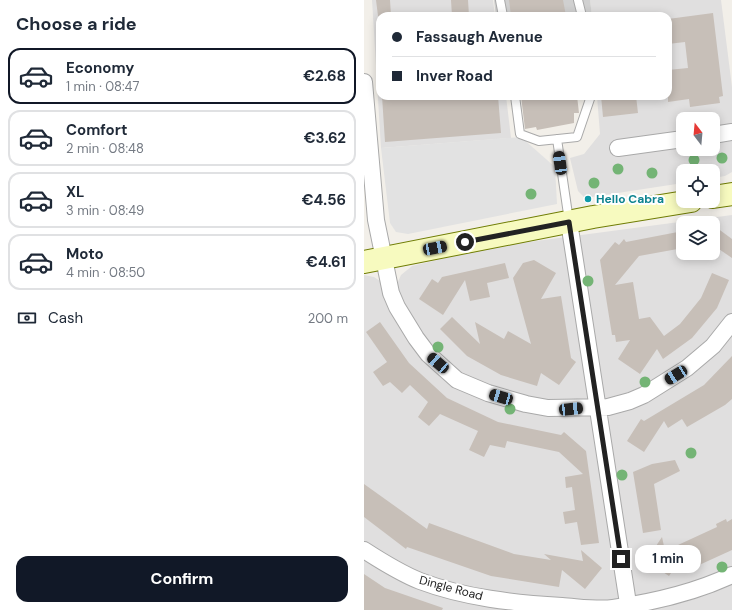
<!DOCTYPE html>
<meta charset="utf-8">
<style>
body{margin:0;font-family:"DM Sans",sans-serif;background:#f6f6f7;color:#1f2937;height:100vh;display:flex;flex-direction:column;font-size:15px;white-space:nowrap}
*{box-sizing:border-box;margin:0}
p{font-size:13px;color:#747a83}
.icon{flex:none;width:22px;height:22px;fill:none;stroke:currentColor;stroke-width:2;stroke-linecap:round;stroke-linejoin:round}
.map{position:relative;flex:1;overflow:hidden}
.drawer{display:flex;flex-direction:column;background:#fff;width:364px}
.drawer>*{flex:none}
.guide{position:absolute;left:12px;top:12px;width:296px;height:88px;border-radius:12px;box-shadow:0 2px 10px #0003;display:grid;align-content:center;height:88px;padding:0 16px;background:#fff}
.needle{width:26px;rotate:344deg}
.controls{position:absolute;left:312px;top:112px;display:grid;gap:8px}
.controls a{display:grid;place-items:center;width:44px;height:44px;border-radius:8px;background:#fff;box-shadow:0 2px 10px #0003;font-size:20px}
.end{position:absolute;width:18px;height:18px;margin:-9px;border:5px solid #222;background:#fff;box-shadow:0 0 0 2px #fff}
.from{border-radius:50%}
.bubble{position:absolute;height:28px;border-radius:12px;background:#fff;box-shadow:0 2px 10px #0003;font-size:13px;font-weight:700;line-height:28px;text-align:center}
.car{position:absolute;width:12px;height:24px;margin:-12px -6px;border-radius:5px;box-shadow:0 0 3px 1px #0007;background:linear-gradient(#222 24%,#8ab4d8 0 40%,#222 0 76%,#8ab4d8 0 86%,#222 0)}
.guide b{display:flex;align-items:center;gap:14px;height:38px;font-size:15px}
.guide b+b{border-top:1px solid #e0e1e3}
.guide i{width:10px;height:10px;background:#1f2937}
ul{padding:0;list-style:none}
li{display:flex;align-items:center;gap:12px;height:56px;margin:0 8px 6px;padding:0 8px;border:2px solid #e0e1e3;border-radius:12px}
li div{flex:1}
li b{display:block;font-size:15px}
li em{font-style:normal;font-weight:700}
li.active{border-color:#111827}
li>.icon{width:36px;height:36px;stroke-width:1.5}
h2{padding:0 16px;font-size:18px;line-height:48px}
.pay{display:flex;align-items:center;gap:10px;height:44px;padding:0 16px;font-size:15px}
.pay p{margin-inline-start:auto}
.action{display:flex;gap:8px;margin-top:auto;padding:8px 16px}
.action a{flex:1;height:46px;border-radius:12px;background:#111827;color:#fff;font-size:16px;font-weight:700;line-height:46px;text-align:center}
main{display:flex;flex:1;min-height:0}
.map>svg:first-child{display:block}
</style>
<main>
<section class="drawer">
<h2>Choose a ride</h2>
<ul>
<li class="active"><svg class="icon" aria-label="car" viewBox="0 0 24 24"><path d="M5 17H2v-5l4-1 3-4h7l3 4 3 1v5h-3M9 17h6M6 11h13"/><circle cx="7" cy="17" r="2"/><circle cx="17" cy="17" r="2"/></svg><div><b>Economy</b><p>1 min · 08:47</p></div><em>€2.68</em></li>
<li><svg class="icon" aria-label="car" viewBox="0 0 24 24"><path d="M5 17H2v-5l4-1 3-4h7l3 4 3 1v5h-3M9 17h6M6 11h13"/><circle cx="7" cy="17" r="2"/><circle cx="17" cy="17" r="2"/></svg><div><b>Comfort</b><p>2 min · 08:48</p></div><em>€3.62</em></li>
<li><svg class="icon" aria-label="car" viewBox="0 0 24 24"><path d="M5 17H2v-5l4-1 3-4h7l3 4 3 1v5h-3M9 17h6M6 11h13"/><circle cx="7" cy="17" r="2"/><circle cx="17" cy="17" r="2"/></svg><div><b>XL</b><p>3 min · 08:49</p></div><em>€4.56</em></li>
<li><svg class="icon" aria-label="car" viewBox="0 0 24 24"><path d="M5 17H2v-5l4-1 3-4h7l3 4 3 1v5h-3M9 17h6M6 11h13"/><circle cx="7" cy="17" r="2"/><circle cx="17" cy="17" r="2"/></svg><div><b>Moto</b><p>4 min · 08:50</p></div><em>€4.61</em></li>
</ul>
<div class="pay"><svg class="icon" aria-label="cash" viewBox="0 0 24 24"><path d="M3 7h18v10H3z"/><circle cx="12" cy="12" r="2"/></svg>Cash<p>200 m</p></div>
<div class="action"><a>Confirm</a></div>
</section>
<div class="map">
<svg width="368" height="610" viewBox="0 0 368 610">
<rect width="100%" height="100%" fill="#f2efe9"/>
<path fill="#e0dfdf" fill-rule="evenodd" d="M8,0h121l2,16h-115v80h126l5,42 -130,10z
M226,0h131l11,87v85l-7,4 -12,2v-7h-30v12l-98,15 -7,-7 -8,-33 14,-4 16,-20 -3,-38h71v-80h-76zM319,119h30v30h-30z
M368,215v395h-368v-335l10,2 6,4 6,9 10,-4 5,-11 11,-9 80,-19zM319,223h30v30h-30z"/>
<path fill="#d0d0d0" d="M130,0h96l2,16h-96z"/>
<path fill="#e2e2e2" d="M157,137l34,30 2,37 -149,30 -12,-2 -6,-9 -9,-75z"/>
<path fill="#c7bfb8" d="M12,0h14l1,16h-13z
M87,0h17l1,16h-17z
M145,0h54l3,16h-55z
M349,13l10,83 -4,1 1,6 -30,4 -1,-8 -21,3v-32l20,-2 -3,-26 -17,2v-25z
M18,96h116l3,37 -116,9z
M157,96h56l2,17h-5v10l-37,7 -1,-3 -11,2z
M237,96h35l2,17 -35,4z
M349,225l19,14v19l-19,-13z
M319,231v17l-44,8 -24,29 18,-3 6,37 11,-2 14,19 16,-12 21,-26 11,-25 17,7 -12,28 -25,30 -29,21 -6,-10 -17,25 -22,-15 12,-19 -14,2 -1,-7h-3l-12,-75 15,-18 4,3 5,-6 2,3z
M170,260l22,13 -15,26 20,-3 10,62 5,4 -17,23 -18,-12 -4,13 -36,-11 -34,-19 -27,-27 12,-12 28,27 -5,-22 29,17 4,-8 23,13 -18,-66 10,-15z
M141,263l4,15 -22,5 3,14 -20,4 -5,-21 -22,35 -24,-16 13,-20 6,4 4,-6z
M16,322l29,41 38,35 51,24 63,13 3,-3 22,19 13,92 -18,2 -4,-23 -12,2 -2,-12 12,-2 -3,-23 -6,1 -1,-11 18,-3 -24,-22 -52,-11 -2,7 -15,-3 -6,12 -15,-7 9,-19 -38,-17 -11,12 -11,-9 10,-15 -18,-17 -8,8 -12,-11 -7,4 -10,-14 14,-10 -21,-30z
M368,356v43l-7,6 -38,22 -5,-8 -14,9 -4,-7 -20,31 -17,-11 14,-22 3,2 60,-36z
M311,460l5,11 -26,13 7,46 -18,3 -10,-61 19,-8z
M0,484l63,45 2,-6 85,31 37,6 -7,-6 39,7 -2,-11 21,18 -17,21 -23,-19 -3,17 -68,-11 -84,-29 -1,2 -42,-32z
M362,519l1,3 5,-3v31l-35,16 -5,-10 -11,15 -6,-4 -6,9 -23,-15 16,-24 3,14 52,-24 -1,-3z
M0,574l21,14 58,20 -1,2h-78z"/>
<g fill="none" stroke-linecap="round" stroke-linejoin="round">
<defs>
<path id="lane" d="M136,0l3,16
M214,0l4,16
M151,96l5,38 19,7 38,-4 14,-41
M193,139l12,82"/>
<path id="street" d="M0,82l12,138 15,73 6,14 19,31 12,16 29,26 31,13 38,11 22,4 60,-1 22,-6 14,-6 43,-27 26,-22 19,-24
M349,135l19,-3
M254,148l65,-9
M205,222l60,388
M0,550c17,11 36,23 56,31 45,17 94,22 142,25 16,1 35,4 51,2 41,-6 81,-15 119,-33"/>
<path id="secondary" d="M349,197l19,-3
M0,262l229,-45 98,-16"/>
</defs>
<use href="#lane" stroke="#a9a9a9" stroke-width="10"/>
<use href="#street" stroke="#a9a9a9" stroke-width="18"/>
<use href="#secondary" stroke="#707d05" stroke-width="24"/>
<use href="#lane" stroke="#fff" stroke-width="8"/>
<use href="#street" stroke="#fff" stroke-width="16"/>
<use href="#secondary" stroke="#f7fabf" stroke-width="22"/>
</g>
<g fill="#74b475">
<circle cx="358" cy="158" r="5.5"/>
<circle cx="330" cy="160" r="5.5"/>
<circle cx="254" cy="169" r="5.5"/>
<circle cx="288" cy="173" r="5.5"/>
<circle cx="230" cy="183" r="5.5"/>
<circle cx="167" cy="194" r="5.5"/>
<circle cx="224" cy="281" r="5.5"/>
<circle cx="74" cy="347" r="5.5"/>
<circle cx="281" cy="382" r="5.5"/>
<circle cx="146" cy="409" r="5.5"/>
<circle cx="327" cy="453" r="5.5"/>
<circle cx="258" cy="475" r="5.5"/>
<circle cx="358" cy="567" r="5.5"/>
</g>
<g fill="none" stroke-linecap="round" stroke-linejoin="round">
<path stroke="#222" stroke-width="5" d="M101,242l104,-20 52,337"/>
</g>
<circle fill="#0f9aa8" stroke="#fff" stroke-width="1.5" cx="224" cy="199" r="4"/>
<g text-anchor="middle" stroke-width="4" stroke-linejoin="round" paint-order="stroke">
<g font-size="12" font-weight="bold" fill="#0d838f" stroke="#fff" text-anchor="start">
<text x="232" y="203">Hello Cabra</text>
</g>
<g font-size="12" fill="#222" stroke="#fff">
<text transform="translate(87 588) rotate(15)" y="4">Dingle Road</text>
</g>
</g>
</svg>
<div class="controls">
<a><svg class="needle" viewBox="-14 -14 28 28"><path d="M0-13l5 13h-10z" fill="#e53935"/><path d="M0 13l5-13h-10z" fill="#747a83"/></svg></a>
<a><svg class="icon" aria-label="locate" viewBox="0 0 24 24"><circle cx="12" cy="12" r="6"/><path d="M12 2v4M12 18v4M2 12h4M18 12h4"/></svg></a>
<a><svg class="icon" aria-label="layers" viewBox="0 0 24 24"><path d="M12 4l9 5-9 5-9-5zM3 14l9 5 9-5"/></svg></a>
</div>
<i class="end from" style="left:101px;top:242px"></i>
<i class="end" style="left:257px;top:559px"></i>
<div class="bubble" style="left:271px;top:545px;width:66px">1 min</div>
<i class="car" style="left:196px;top:163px;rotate:352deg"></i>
<i class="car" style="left:71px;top:248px;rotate:79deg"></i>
<i class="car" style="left:74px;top:363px;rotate:311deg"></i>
<i class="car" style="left:312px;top:375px;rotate:238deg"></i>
<i class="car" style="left:137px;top:397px;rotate:286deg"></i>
<i class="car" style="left:207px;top:409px;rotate:84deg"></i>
<div class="guide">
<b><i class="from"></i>Fassaugh Avenue</b>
<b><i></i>Inver Road</b>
</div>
</div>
</main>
